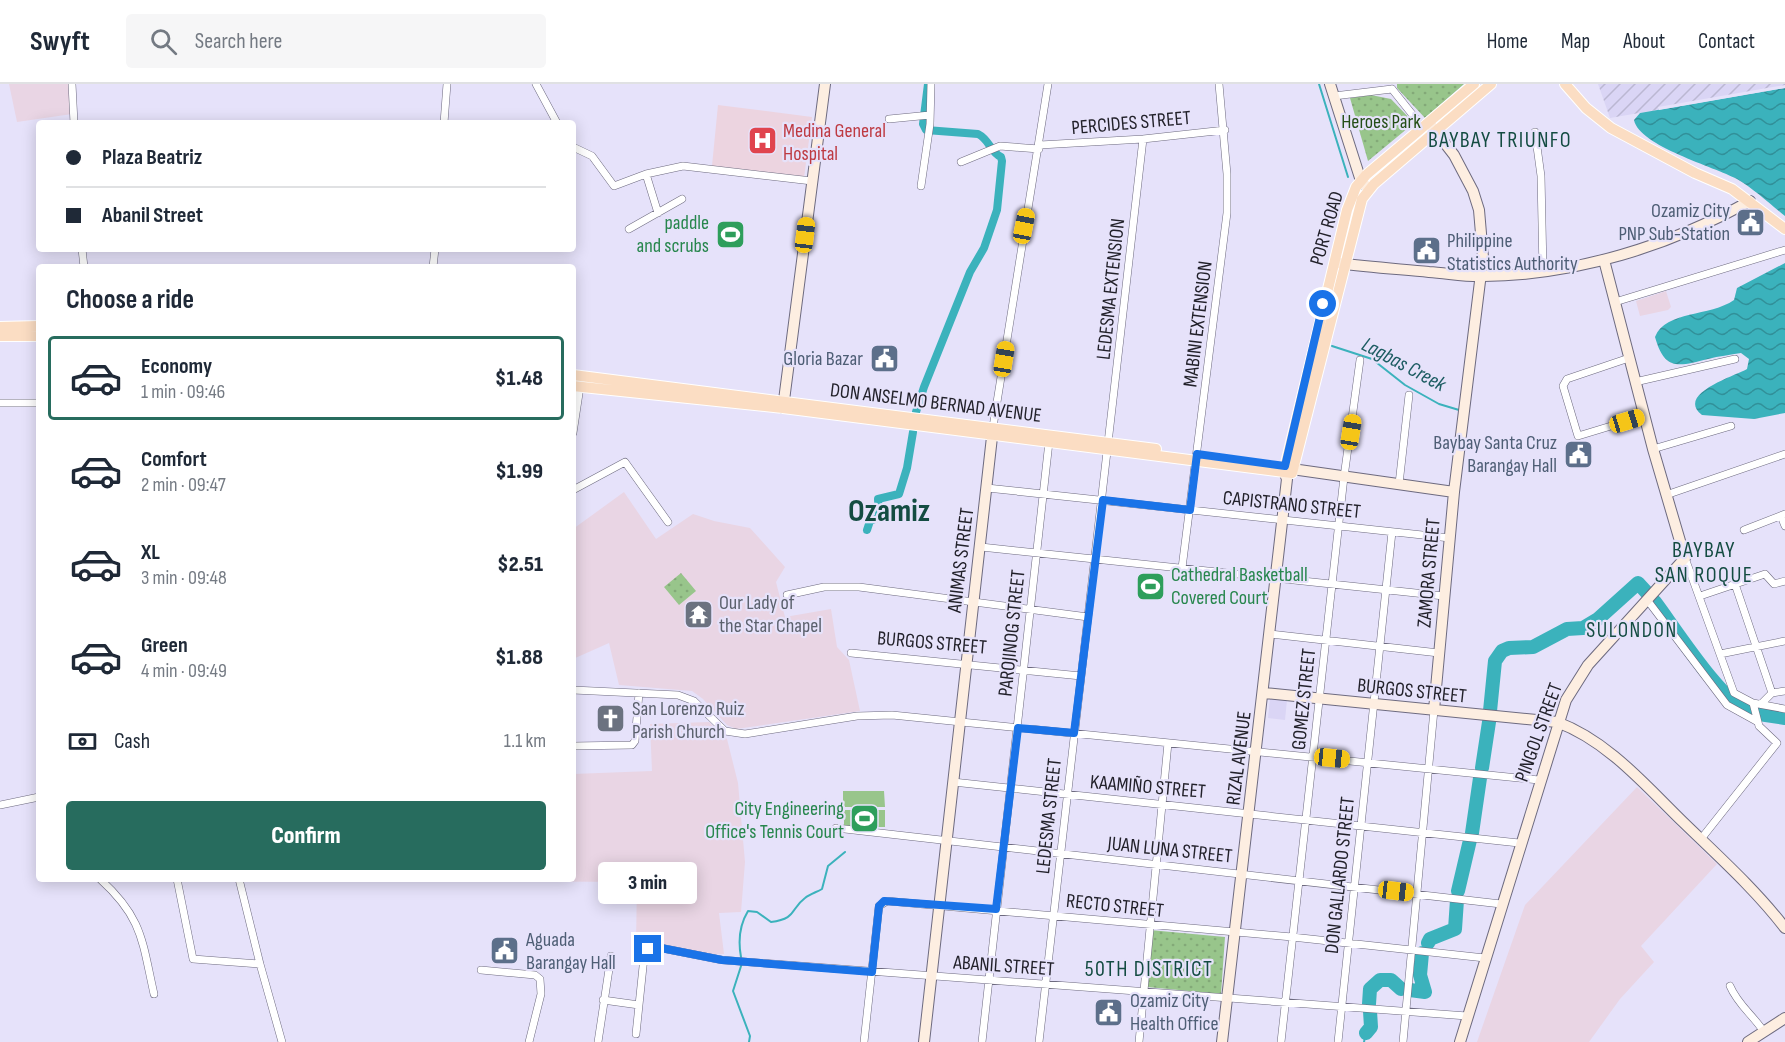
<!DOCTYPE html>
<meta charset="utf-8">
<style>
body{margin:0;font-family:"Sofia Sans Condensed",sans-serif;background:#f6f6f7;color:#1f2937;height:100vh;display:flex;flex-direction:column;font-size:22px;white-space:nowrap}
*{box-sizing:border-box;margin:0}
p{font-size:20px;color:#747a83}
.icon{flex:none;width:33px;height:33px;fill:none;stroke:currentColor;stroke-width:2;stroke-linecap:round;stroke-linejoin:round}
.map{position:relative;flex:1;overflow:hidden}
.sheet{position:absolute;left:36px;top:180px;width:540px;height:618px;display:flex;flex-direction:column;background:#fff;border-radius:6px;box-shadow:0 3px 15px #0003}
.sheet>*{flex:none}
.top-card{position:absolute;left:36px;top:36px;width:540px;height:132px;border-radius:6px;box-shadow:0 3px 15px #0003;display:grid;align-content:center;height:132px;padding:0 30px;background:#fff}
.end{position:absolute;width:27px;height:27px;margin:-14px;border:8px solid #1a73e8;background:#fff;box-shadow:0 0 0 3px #fff}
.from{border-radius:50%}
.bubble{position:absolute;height:42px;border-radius:6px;background:#fff;box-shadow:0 3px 15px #0003;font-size:20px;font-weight:800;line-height:42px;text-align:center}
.car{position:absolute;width:18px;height:36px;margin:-18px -9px;border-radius:8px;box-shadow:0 0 4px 2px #0007;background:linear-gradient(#f5c518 24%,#345 0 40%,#f5c518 0 76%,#345 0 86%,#f5c518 0)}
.top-card b{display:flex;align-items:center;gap:21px;height:57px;font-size:22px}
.top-card b+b{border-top:2px solid #e0e1e3}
.top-card i{width:15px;height:15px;background:#1f2937}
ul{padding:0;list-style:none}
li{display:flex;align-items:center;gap:18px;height:84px;margin:0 12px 9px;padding:0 18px;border:3px solid transparent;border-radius:6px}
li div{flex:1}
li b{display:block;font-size:22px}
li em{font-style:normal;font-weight:800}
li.on{border-color:#276c5e}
li>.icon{width:54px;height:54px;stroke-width:1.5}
h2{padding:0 30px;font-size:27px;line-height:72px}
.pay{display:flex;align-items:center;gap:15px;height:66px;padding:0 30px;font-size:22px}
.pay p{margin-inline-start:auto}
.action{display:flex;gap:12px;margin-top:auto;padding:12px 30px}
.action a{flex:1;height:69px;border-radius:6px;background:#276c5e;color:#fff;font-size:24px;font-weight:800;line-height:69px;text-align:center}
header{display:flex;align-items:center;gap:36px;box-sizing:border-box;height:84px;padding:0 30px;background:#fff;border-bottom:2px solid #e0e1e3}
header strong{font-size:28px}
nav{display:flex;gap:33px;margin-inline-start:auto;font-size:21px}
.search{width:420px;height:54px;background:#f6f6f7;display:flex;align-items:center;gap:15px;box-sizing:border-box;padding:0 21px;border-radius:6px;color:#747a83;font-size:22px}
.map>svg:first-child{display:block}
</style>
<header>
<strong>Swyft</strong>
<div class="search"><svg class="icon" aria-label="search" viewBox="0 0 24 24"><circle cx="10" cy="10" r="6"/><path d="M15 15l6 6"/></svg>Search here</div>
<nav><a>Home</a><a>Map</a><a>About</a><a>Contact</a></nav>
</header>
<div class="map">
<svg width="1785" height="958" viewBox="0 0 1785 958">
<defs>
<pattern id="industrial-furrows" width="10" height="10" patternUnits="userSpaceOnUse" patternTransform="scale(1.5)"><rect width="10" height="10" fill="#dad5f5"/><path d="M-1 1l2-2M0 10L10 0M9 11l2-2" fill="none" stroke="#bbb7d2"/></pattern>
<pattern id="park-dots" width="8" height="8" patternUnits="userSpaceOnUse" patternTransform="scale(1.5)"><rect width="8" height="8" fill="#98c58b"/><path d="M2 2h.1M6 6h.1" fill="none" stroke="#83a978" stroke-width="1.8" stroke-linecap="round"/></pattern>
<pattern id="water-waves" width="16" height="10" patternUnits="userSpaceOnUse" patternTransform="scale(1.5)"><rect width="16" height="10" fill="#3bb2bc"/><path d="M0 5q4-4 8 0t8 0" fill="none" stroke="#319099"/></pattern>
</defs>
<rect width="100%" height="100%" fill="#e6e2fa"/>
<path fill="#dad5f5" d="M1270,614l17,2 -2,20 -17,-2z"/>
<path fill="url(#industrial-furrows)" d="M1598,0h187v4l-175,30z"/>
<path fill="#e9d5e4" d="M9,0h60l3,30 -55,8z
M1666,207l5,16 -3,3 -28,6 -4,-15z
M624,408l32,47 37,-25 21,7 36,7 35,39 -9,15 9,35 46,-8 6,38 12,13 11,51 -124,18 -9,-4 -24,-26 -11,-8 -73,-6 -10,-42 -36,16v-130z
M709,638l18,17 11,44 7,79 -4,50 -22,1 5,41h-28l-60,-10 1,-62 -161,-1 97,-2v-105l79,-3 -2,-47z
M1637,703l80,77 -76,82 13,16 -34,37 -31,43h-112l48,-137z"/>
<path fill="#ecd4e0" d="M718,21l94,12 -8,61 -92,-12z"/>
<path fill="#98c58b" d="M843,707h41l1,16h-42z
M844,726h41v17h-41z"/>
<path fill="url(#park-dots)" d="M1397,0h67l-39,34 -28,-30z
M1371,11l20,4 23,24 -46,38 -18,-63z
M681,489l15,18 -17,14 -15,-18z
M1150,846l75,7 -4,57 -74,-7z"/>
<path fill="url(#water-waves)" d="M1785,4v128c-15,-12 -31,-27 -48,-37 -22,-12 -98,-33 -103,-59l6,-7z
M1785,179v150l-31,6 -52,-4c-27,-21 33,-39 45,-46l2,-10 -8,-6c-11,2 -22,3 -33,6 -29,7 -43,13 -53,-22 11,-27 55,-20 79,-37l3,-12z"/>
<path fill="#e6e2fa" d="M1785,1v3l-126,22 -1,-3z"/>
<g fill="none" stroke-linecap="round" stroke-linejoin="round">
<path stroke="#3bb2bc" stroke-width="2" d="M1319,0l29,93
M1332,262l40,13 33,26 34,19 20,6
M741,873c-3,-16 -2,-31 7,-46l9,1 14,10c26,-3 19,-13 34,-24 5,-4 12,-6 17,-9l6,-23 17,-14
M742,879l-9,28 17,45 -1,6
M1364,958l2,-9"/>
<path stroke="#3bb2bc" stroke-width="8" d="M916,328l8,-25 46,-115 14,-24 13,-38 5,-49 -1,-4c-11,-5 -11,-17 -23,-23l-52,-4 -3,-6 5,-40
M867,446l3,-9 9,-4 -1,-18 21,-5 8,-26 6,-36"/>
<path stroke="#3bb2bc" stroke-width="14" d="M1655,518c19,25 67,101 94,109
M1490,627l5,-50 7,-10 7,-3 24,-1 34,-18 16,-1 15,-9 40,-36 11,12
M1759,630l26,4
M1482,684l7,-46
M1472,749l8,-55
M1458,807l12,-51
M1428,859l2,-4 25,-10 2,-29
M1410,906l15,2 -5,-17 2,-22
M1369,920l1,-15 10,-9h11l10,9
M1366,949l5,-6 -1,-16"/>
<defs>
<path id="street" d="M72,0l2,39
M536,0l21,39
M1392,5l32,40
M1334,12l58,-7
M889,35l41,-4
M444,39l3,-39
M1535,48l6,44 2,95
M1040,61l103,-6 82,-9
M573,63l19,9 22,30 32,-12 37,-8 129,15
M961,78l39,-16 39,3
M646,90l12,39
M921,102l9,-62 1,-40
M629,145l53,-30
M82,165l2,18
M433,183l2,-18
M1615,218l170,-52
M1629,274l-62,21 -4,7 15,50 66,-20
M1635,298l100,-23
M0,319h39
M993,343l55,-343
M573,349l7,-46
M1653,365l78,-23
M1399,400l10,-89
M987,404l463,50
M573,406l52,-28 43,60
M1666,411l119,-41
M1781,432l4,10
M1744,446l41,-16
M981,463l463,49
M1685,474l49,135 19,10 32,6
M1182,484l45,-355v-39l-8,-90
M1735,500l37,109
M787,511l37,-8h35l229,30
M1700,512l65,-22 9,10 11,-3
M1648,517l79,104 29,16
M1270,550l169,19
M851,569l230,23
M1720,570l65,-13
M573,606l105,5 16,6 31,30 20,3 112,-18 35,-1 647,65
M1761,620l11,-11 13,-2
M573,662l59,-1 3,-4 4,-48
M953,698l566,61
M0,721l39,-8
M836,744l665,76
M1701,755l76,-96 -18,-17 -6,-23
M100,795c43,39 42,62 54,115
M177,795l16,80 67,5 22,78
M239,795l21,85
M481,886l54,5 5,4 1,15 -12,48
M1730,902c8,19 23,29 34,46
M603,916l36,5
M636,950l8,-77 5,-8 7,-2 66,13 745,56
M598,958l13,-86
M864,958l15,-136 8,-5 405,36 193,21
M982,958l67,-600
M1039,958l104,-903
M1139,958l29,-299
M1281,958l63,-565 16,-117
M1338,958l54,-510
M1403,958l31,-332"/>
<path id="secondary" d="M1330,0l31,97 8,8
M1430,40l24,31 19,36 6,19 4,47 -29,235 -20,218
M1338,179c30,4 60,6 91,9 18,1 37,5 55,4 92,-1 185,-30 266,-75
M783,324l42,-324
M1294,383l5,3 155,22
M1264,609l293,29c51,19 88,63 126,100 35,34 72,67 102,106
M924,958l69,-614
M1222,958l65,-563 -3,-7
M1460,958l106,-342 22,-35 97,-107 -32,-109 -49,-189
M1748,958l37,-24"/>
<path id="primary" d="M1565,0l21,24 25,20 84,45 37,16 53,40
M0,243l39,-1
M0,252h39
M573,291l583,74
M573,302l210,22 509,65 70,-274 12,-15 117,-100
M1284,388l63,-262 9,-23 10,-12 108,-91"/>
</defs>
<use href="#street" stroke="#6d6a7f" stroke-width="8"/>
<use href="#secondary" stroke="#6d6a7f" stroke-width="12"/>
<use href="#primary" stroke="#fff" stroke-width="12"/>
<use href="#street" stroke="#fff" stroke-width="7"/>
<use href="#secondary" stroke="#fdeee1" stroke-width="10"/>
<use href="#primary" stroke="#fbddc3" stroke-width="10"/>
</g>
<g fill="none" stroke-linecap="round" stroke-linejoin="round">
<path stroke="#1a73e8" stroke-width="8" d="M648,865l8,-2 66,13 150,12 7,-66 5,-5 112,8 22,-181 56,5 29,-233 87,10 7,-56 88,12 38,-162"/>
</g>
<defs>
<symbol id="hospital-square" viewBox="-11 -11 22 22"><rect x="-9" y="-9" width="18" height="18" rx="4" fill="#e0444e" stroke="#e6e2fa"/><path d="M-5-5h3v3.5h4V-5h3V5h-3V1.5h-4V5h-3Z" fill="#fff"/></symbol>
<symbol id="civic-square" viewBox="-11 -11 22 22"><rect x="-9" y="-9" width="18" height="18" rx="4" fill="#5c6f8a" stroke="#e6e2fa"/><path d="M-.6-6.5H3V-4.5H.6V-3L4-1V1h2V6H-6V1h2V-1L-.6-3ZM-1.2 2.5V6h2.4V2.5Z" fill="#fff"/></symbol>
<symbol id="stadium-square" viewBox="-11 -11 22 22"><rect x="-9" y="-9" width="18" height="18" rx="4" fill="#2e9e5b" stroke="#e6e2fa"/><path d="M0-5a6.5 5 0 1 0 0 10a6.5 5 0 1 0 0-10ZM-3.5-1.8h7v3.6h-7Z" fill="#fff"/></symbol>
<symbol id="temple-square" viewBox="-11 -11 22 22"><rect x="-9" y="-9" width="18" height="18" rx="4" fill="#6b7280" stroke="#e6e2fa"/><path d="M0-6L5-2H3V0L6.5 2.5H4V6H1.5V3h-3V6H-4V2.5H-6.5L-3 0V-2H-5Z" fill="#fff"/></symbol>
<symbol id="church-square" viewBox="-11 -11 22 22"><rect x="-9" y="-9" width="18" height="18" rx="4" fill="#6b7280" stroke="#e6e2fa"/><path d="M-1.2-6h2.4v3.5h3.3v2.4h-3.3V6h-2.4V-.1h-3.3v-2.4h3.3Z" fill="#fff"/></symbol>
</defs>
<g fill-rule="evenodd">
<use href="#hospital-square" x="746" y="40" width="33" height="33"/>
<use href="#civic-square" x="1734" y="122" width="33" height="33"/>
<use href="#stadium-square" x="714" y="134" width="33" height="33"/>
<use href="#civic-square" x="1410" y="150" width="33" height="33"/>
<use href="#civic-square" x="868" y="258" width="33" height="33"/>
<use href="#civic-square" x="1562" y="354" width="33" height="33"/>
<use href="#stadium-square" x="1134" y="486" width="33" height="33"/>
<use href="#temple-square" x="682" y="514" width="33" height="33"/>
<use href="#church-square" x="594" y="618" width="33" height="33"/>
<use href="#stadium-square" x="848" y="718" width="33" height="33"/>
<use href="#civic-square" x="488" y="850" width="33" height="33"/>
<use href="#civic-square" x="1092" y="912" width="33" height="33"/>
</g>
<g text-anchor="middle" stroke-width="4.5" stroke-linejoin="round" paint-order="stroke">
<g font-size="20" fill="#244e17" stroke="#e6e2fa">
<text x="1381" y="44">Heroes Park</text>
</g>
<g font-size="20" fill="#22212a" stroke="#e6e2fa">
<text transform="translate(1131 38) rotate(-5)" y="7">PERCIDES STREET</text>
<text transform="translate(1326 144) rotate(-74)" y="7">PORT ROAD</text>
<text transform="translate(1110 205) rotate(-84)" y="7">LEDESMA EXTENSION</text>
<text transform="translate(1197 240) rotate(-83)" y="7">MABINI EXTENSION</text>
<text transform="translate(936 318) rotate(7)" y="7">DON ANSELMO BERNAD AVENUE</text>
<text transform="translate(1292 420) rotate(6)" y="7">CAPISTRANO STREET</text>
<text transform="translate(960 476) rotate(-83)" y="7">ANIMAS STREET</text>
<text transform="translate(1428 489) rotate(-85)" y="7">ZAMORA STREET</text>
<text transform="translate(1011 549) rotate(-84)" y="7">PAROJINOG STREET</text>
<text transform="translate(932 558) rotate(5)" y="7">BURGOS STREET</text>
<text transform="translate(1412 606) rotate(6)" y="7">BURGOS STREET</text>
<text transform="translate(1303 615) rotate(-84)" y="7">GOMEZ STREET</text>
<text transform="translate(1538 648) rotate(-70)" y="7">PINGOL STREET</text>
<text transform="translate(1238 674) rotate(-83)" y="7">RIZAL AVENUE</text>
<text transform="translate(1148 702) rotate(5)" y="7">KAAMIÑO STREET</text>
<text transform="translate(1048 732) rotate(-84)" y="7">LEDESMA STREET</text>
<text transform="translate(1170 765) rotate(6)" y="7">JUAN LUNA STREET</text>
<text transform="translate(1339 791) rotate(-84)" y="7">DON GALLARDO STREET</text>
<text transform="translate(1115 821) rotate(6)" y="7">RECTO STREET</text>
<text transform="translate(1004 881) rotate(4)" y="7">ABANIL STREET</text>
</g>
<g font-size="20" fill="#be3a42" stroke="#e6e2fa" text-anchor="start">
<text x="783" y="53">Medina General<tspan x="783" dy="23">Hospital</tspan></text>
</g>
<g font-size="20" fill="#4e5e75" stroke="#e6e2fa" text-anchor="end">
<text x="1730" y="133">Ozamiz City<tspan x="1730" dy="23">PNP Sub-Station</tspan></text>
<text x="1447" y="163" text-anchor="start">Philippine<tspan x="1447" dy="23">Statistics Authority</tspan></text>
<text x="863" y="281">Gloria Bazar</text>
<text x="1557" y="365">Baybay Santa Cruz<tspan x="1557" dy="23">Barangay Hall</tspan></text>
<text x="526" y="862" text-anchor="start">Aguada<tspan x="526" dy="23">Barangay Hall</tspan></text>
<text x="1130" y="923" text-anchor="start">Ozamiz City<tspan x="1130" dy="23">Health Office</tspan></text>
</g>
<g font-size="20" fill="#27864d" stroke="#e6e2fa" text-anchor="end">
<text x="709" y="145">paddle<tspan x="709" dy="23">and scrubs</tspan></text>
<text x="1171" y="497" text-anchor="start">Cathedral Basketball<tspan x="1171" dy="23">Covered Court</tspan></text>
<text x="844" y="731">City Engineering<tspan x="844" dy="23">Office's Tennis Court</tspan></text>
</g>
<g font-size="20" fill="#5b616d" stroke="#e6e2fa" text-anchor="start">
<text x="719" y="525">Our Lady of<tspan x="719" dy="23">the Star Chapel</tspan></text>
<text x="632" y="631">San Lorenzo Ruiz<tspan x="632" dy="23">Parish Church</tspan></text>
</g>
<g font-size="21" font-style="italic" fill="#1c5c62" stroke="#e6e2fa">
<text transform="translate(1404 280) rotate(28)" y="7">Lagbas Creek</text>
</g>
<g font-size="21" letter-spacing="1.5" fill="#144c42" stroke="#e6e2fa">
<text x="1632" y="553">SULONDON</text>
</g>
<g font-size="22" letter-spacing="1.5" fill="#144c42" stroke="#e6e2fa">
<text x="1500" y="63">BAYBAY TRIUNFO</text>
<text x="1704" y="473">BAYBAY<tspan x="1704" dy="25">SAN ROQUE</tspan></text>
<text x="1149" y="892">50TH DISTRICT</text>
</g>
<g font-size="32" font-weight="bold" fill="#144c42" stroke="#e6e2fa">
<text x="889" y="437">Ozamiz</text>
</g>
</g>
</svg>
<i class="end from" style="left:1323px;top:220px"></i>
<i class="end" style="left:648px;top:865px"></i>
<div class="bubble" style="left:598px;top:778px;width:99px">3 min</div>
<i class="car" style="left:1024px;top:142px;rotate:11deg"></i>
<i class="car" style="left:805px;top:151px;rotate:7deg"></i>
<i class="car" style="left:1004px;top:275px;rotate:9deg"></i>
<i class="car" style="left:1627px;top:337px;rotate:73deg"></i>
<i class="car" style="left:1351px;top:348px;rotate:9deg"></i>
<i class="car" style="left:1332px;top:674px;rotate:96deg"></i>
<i class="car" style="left:1396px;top:807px;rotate:97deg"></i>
<div class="top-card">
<b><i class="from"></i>Plaza Beatriz</b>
<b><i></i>Abanil Street</b>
</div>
<section class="sheet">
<h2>Choose a ride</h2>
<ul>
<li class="on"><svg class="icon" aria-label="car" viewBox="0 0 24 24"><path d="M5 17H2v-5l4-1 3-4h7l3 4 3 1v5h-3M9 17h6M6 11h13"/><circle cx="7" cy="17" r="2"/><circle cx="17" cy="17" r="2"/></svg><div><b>Economy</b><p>1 min · 09:46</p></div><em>$1.48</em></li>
<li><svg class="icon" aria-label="car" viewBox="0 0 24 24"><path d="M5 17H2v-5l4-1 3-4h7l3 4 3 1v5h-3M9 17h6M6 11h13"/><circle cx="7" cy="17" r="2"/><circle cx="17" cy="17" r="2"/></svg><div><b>Comfort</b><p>2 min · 09:47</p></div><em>$1.99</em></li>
<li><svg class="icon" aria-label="car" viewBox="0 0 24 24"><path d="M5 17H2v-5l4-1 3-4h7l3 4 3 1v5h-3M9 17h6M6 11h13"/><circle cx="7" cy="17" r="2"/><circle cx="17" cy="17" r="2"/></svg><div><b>XL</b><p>3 min · 09:48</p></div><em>$2.51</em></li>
<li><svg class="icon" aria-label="car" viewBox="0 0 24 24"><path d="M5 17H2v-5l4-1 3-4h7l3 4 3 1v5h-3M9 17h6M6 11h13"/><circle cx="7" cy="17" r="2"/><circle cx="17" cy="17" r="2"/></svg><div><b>Green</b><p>4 min · 09:49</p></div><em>$1.88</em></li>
</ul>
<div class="pay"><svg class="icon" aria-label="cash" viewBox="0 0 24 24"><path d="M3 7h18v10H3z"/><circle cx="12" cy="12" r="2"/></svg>Cash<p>1.1 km</p></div>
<div class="action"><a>Confirm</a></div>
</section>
</div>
